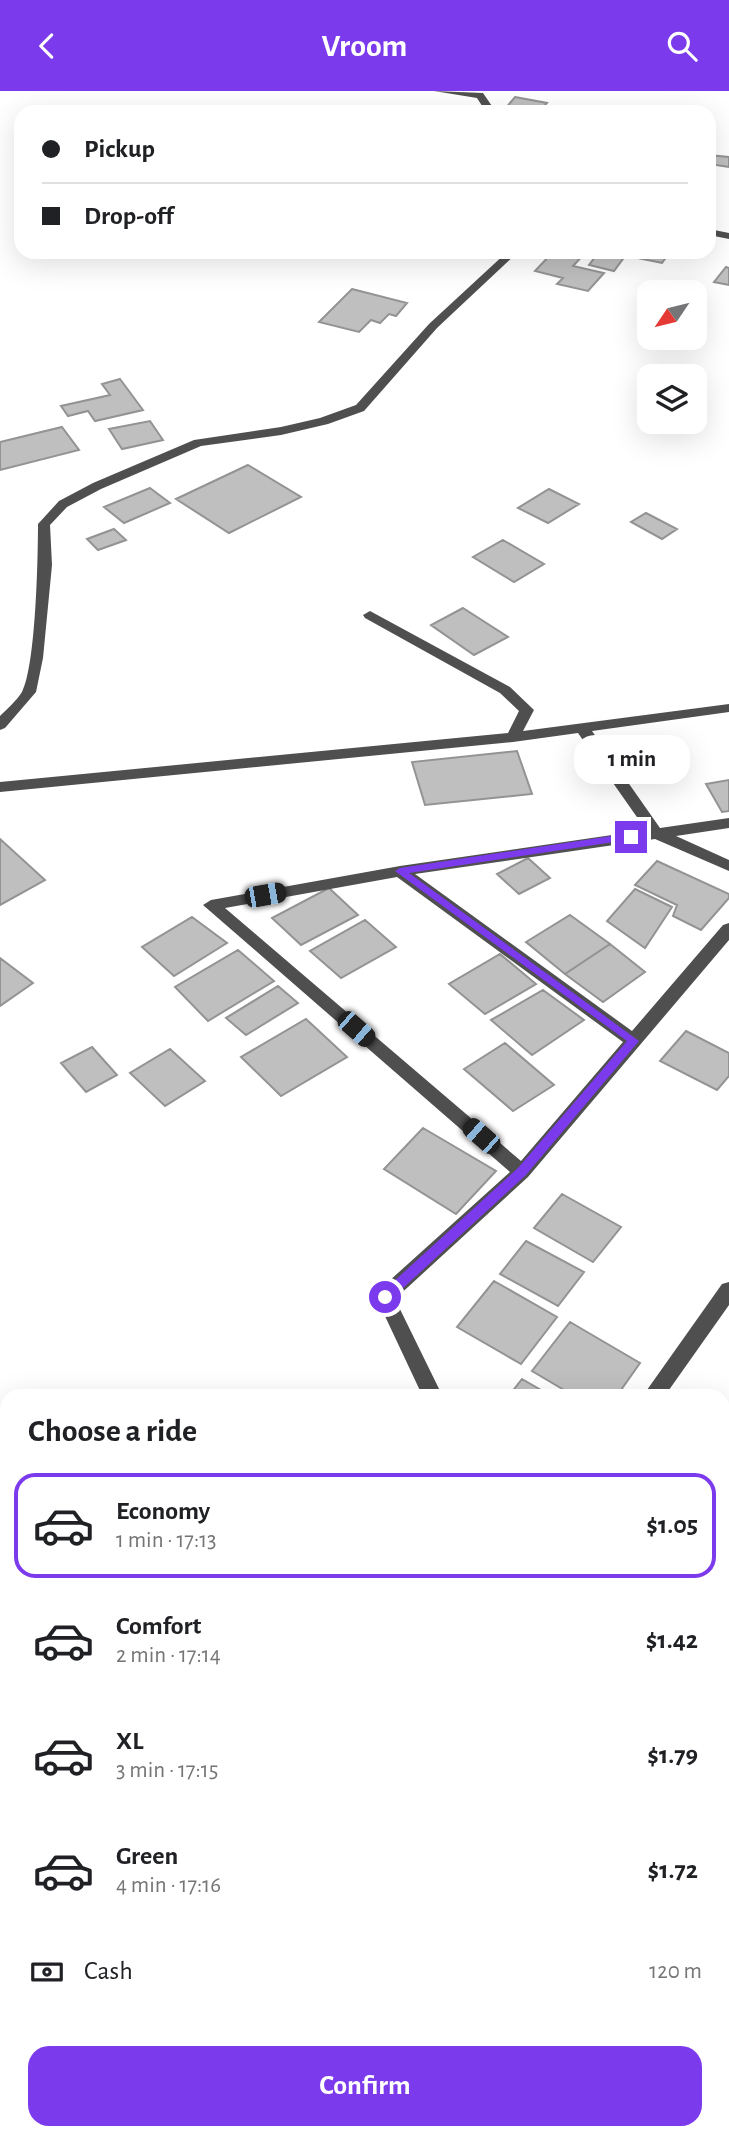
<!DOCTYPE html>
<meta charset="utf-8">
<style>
body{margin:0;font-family:"Alegreya Sans",sans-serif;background:#f6f6f6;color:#202124;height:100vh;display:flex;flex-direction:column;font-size:26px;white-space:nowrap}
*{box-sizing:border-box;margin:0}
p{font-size:23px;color:#757577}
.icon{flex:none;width:38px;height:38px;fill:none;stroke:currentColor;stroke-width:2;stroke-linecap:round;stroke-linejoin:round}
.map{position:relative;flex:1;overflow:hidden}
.sheet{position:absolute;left:0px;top:1298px;width:730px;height:751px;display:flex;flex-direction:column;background:#fff;border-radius:21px 21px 0 0;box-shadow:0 7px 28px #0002}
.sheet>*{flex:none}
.hud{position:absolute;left:14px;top:14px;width:702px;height:154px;border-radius:21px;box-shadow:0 7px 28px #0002;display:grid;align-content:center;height:154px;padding:0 28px;background:#fff}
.needle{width:46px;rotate:235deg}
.controls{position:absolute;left:637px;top:189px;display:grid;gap:14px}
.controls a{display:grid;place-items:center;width:70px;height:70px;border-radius:14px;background:#fff;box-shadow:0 7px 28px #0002;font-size:35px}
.end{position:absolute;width:32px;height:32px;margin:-16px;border:9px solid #7c3aed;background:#fff;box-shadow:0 0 0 4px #fff}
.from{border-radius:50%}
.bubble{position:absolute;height:49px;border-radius:21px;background:#fff;box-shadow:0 7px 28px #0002;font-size:23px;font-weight:700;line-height:49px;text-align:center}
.car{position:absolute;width:21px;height:42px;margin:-21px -10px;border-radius:9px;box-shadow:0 0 5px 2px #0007;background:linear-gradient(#222 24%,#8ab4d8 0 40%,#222 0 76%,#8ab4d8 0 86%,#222 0)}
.hud b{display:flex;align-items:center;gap:24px;height:66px;font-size:26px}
.hud b+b{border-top:2px solid #e0e0e0}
.hud i{width:18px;height:18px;background:#202124}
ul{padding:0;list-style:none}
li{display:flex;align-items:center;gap:21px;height:105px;margin:0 14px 10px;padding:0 14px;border:4px solid transparent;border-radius:21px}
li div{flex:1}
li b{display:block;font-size:26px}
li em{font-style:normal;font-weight:700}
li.on{border-color:#7c3aed}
li>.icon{width:63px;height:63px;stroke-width:1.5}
h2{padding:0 28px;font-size:32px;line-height:84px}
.pay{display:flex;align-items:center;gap:18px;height:77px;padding:0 28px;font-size:26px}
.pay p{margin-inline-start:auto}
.action{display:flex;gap:14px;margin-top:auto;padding:14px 28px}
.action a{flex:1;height:80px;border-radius:21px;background:#7c3aed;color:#fff;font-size:28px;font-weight:700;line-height:80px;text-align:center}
header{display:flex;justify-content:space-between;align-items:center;height:91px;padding:0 28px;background:#7c3aed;color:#fff;font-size:32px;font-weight:700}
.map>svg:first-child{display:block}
</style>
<header><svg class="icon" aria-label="back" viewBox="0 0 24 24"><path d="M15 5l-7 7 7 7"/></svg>Vroom<svg class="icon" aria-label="search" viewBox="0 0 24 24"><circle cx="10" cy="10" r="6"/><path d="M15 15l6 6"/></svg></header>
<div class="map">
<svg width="729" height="2049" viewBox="0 0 729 2049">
<rect width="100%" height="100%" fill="#fff"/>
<path fill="#bfbfbf" stroke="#939393" stroke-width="2" d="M515,6l32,6 -8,9 -34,-3z
M709,64l20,2v10l-20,-3z
M553,161h33l-13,14 31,7 -16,18 -31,-7 6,-6 -28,-7z
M599,161h29l-14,19 -25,-6z
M631,161h39l-8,11 -35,-7z
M726,176l3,1v17l-15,-3z
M352,198l55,14 -11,13 -7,-2 -9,9 -9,-3 -12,12 -40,-10z
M120,288l23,31 -48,11 -7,-10 -20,5 -7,-10 49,-11 -8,-11z
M150,330l13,19 -41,9 -13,-20z
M62,336l17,23 -79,20v-28z
M248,374l53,32 -72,36 -53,-34z
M150,397l20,15 -46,20 -20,-16z
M549,398l30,15 -31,19 -30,-15z
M646,422l31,16 -15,10 -31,-17z
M114,438l12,11 -28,10 -11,-11z
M503,449l41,24 -30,18 -41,-25z
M463,517l45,29 -34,18 -43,-30z
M517,660l15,43 -107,11 -13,-43z
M729,689v31l-7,1 -16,-28z
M0,748l45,41 -45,25z
M528,767l22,20 -31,16 -22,-20z
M657,770l72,33v4l-28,32 -28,-14 4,-11 -42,-20z
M329,797l29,27 -57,30 -29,-27z
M635,798l37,18 -27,41 -38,-27z
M570,824l40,29 -45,30 -39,-32z
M192,826l35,26 -53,33 -32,-29z
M365,829l31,27 -55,31 -31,-27z
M610,853l35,28 -42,30 -38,-28z
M238,859l36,31 -66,40 -33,-34z
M500,863l36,30 -51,30 -36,-30z
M0,867l33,25 -33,23z
M278,895l20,17 -52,32 -20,-17z
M543,899l41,30 -52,35 -41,-35z
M306,928l41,38 -66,39 -40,-39z
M686,940l43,22v23l-12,14 -57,-29z
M505,952l49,42 -41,26 -49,-42z
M92,956l25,28 -31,17 -25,-29z
M170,958l35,32 -40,25 -35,-33z
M423,1037l73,43 -40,43 -72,-45z
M562,1103l59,33 -28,35 -59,-34z
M526,1150l58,31 -26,34 -58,-32z
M494,1190l63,36 -36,47 -64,-37z
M570,1231l70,41 -24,34h-40l-44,-26z
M522,1288l31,18h-45z
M7,1627v28l-7,-5v-15z
M723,1857l6,5v106l-6,-4z
M253,2042h82l-5,7h-69z
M351,2042h63l9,7h-77z
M415,2042h46l-4,7h-34z"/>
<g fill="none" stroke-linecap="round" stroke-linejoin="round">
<path fill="#4f4f4f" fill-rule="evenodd" d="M434,0l49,2 13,19h-10l-9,-14z
M709,138l20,4v6l-20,-4z
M507,161h11l-81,76 -73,83 -36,13 -47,11 -80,11 -100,43 -34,18 -17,18 2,40 -9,93 -7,34 -31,36 -5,2v-14c7,-7 17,-16 22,-24 14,-27 16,-135 16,-168l21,-23 34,-18 101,-43 87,-13 39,-9 36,-13 73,-81z
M370,520l140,76 24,23 -11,21 206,-27v8l-137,19 68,97 69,-10v10l-53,8 53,24v11l-74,-32 -240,35 217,157 91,-106 6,-2v17l-201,237 -133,122 48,98h-20l-47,-100 2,-6 132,-119 -307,-267 8,-5 189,-34 246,-36 -68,-97 -65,9 -513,50v-10l508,-49 11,-22 -19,-18 -135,-75 -2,-3zM397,786l226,165 -102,119 -296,-253z
M729,1191v23l-65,92h-22l80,-113z
M729,1655v31l-6,2v-31z
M141,2042h30l3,7h-30z
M498,2042h27l-3,7h-27z"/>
</g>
<path fill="#7c3aed" d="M631,742l5,4 -2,2 -225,34 230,168 -113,134 -136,125h-9v-7l137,-125 109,-127 -232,-170 5,-3z"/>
</svg>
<div class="controls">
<a><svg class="needle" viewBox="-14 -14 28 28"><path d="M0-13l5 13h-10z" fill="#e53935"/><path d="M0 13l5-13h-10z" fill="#757577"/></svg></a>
<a><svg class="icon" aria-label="layers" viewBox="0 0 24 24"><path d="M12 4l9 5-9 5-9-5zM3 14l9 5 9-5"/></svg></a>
</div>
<i class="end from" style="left:385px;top:1206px"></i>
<i class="end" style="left:631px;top:746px"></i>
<div class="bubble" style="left:574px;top:644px;width:116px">1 min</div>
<i class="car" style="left:265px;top:804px;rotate:80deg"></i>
<i class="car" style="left:356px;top:938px;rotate:131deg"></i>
<i class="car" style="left:481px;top:1045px;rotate:311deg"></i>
<div class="hud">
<b><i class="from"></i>Pickup</b>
<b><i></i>Drop-off</b>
</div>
<section class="sheet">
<h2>Choose a ride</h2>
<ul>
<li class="on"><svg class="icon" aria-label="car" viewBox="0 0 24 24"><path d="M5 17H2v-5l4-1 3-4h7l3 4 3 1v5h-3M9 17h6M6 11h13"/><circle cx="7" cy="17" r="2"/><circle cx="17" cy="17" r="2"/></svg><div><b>Economy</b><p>1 min · 17:13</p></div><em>$1.05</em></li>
<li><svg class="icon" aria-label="car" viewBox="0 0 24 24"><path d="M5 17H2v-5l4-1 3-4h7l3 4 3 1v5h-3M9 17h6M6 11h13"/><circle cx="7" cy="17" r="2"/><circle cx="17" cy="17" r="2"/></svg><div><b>Comfort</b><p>2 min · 17:14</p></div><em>$1.42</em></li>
<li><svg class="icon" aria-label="car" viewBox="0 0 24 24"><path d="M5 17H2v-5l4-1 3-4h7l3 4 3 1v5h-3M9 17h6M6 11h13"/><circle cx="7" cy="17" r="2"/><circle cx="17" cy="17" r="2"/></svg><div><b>XL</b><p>3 min · 17:15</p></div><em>$1.79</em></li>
<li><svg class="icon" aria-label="car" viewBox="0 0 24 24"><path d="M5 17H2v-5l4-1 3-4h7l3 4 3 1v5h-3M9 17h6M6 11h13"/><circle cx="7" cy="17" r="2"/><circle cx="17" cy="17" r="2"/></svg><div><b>Green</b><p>4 min · 17:16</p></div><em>$1.72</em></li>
</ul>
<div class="pay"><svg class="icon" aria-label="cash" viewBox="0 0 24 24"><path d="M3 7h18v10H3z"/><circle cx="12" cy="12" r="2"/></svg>Cash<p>120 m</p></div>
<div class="action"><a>Confirm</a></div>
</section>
</div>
